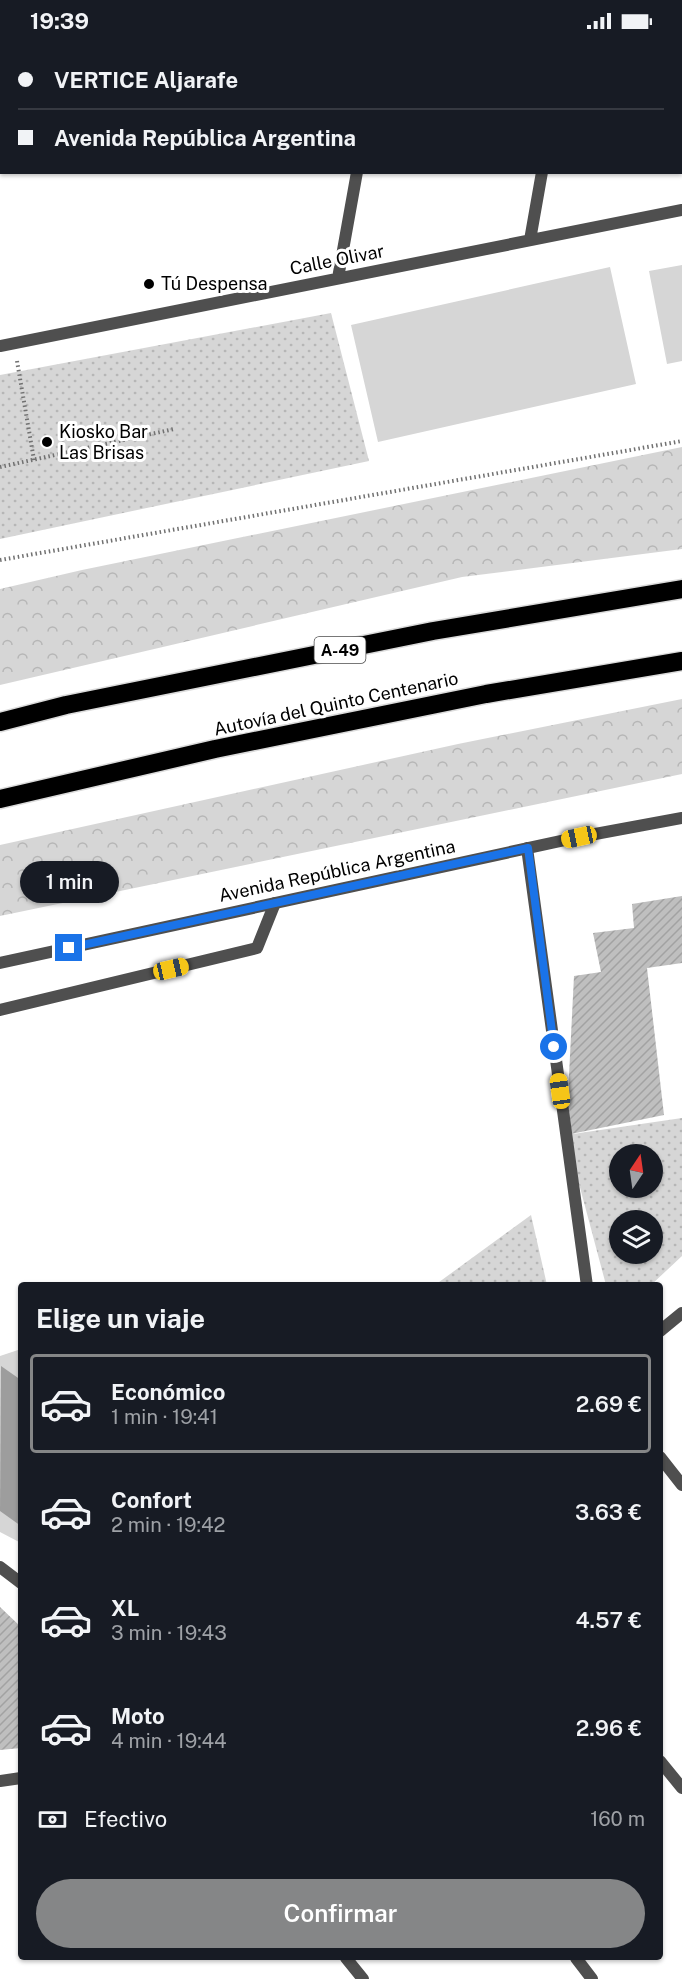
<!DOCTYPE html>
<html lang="es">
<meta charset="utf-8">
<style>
body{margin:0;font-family:"Public Sans",sans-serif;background:#242831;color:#f1f3f6;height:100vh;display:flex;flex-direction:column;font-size:22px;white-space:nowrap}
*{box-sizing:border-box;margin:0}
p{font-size:20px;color:#9ea1a6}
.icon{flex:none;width:33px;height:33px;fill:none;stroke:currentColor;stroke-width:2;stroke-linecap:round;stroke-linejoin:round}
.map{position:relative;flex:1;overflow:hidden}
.side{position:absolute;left:18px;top:1240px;width:645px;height:678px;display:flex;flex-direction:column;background:#171b24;border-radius:6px;box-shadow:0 2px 4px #0004}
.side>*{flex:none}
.top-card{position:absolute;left:0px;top:0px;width:682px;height:132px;box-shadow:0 2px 4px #0004;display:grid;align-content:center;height:132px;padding:0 18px;background:#171b24}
.needle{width:39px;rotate:13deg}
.fabs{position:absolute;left:609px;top:1102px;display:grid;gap:12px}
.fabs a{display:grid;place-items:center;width:54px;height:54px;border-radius:50%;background:#171b24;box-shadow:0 2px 4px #0004;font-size:30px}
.end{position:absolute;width:27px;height:27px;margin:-14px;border:8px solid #1a73e8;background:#fff;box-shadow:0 0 0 3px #fff}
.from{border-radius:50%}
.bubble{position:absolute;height:42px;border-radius:21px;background:#171b24;box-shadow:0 2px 4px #0004;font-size:20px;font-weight:600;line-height:42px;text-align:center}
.car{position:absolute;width:18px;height:36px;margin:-18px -9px;border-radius:8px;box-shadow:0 0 4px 2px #0007;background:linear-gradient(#f5c518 24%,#345 0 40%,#f5c518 0 76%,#345 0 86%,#f5c518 0)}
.top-card b{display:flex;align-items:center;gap:21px;height:57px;font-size:22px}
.top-card b+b{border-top:2px solid #363941}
.top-card i{width:15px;height:15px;background:#f1f3f6}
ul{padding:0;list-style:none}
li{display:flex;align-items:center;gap:18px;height:99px;margin:0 12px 9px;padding:0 6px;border:3px solid transparent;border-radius:6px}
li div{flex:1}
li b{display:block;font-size:22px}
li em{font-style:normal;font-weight:600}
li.active{border-color:#858687}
li>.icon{width:54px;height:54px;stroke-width:1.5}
h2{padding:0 18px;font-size:27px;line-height:72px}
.pay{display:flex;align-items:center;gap:15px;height:66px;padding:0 18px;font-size:22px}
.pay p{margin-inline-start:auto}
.cta{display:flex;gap:12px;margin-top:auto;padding:12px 18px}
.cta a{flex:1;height:69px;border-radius:36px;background:#858687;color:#fff;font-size:24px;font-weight:600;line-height:69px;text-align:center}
.status{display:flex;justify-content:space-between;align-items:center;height:42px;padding:0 30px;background:#171b24;direction:ltr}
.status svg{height:16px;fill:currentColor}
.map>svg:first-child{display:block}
</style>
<div class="status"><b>19:39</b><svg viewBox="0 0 49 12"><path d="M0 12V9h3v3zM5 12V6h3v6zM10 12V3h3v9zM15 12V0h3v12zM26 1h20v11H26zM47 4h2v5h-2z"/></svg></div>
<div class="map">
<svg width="682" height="1937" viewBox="0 0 682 1937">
<defs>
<pattern id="forest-crowns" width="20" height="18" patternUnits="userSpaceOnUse" patternTransform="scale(1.5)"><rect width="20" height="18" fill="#d6d6d6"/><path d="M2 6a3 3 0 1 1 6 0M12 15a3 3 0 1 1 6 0" fill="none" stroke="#b6b6b6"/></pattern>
<pattern id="park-dots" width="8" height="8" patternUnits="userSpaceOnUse" patternTransform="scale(1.5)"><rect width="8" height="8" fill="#d6d6d6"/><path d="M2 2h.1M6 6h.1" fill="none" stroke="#b6b6b6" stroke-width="1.8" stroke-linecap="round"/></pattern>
<pattern id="building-hatch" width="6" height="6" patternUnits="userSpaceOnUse" patternTransform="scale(1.5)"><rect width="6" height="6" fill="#bfbfbf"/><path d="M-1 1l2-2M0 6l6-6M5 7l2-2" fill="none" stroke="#a2a2a2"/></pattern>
</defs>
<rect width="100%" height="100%" fill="#fff"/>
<path fill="url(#forest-crowns)" d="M682,405v102l-220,28 -462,108v-96l82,-19z
M682,657v75l-682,142v-71l458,-101z"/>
<path fill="url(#park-dots)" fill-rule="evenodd" d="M331,271l38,148 -369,78v-164z
M682,1076v138l-31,29h-45l-40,-150zM620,1113h32v33h-32zM620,1179h32v33h-32z
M531,1173l16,70h-112z"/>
<path fill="#d6d6d6" d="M682,223v96l-15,3 -18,-93z
M610,225l26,117 -258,58 -27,-117z
M21,1307v194l-21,-11v-176z"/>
<path fill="#9d9d9d" d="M1,1324l20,14v146l-21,-15z"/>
<path fill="url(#building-hatch)" d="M682,854v67l-35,5 17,147 -98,20 8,-159 27,-4 -8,-39 41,-5 -2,-24z
M0,1565l21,20v121l-21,2z"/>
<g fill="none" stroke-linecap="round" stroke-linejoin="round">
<defs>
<path id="highway" d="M0,680l66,-17 367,-74 249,-42
M0,757l215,-50 271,-55 196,-33"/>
</defs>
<use href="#highway" stroke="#dbdbdb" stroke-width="21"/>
<path stroke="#717171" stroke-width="4" stroke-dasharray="1.5 3" stroke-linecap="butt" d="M17,319l17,99
M0,425l174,-38
M0,518l682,-119"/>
<path stroke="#4f4f4f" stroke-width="12" d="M0,968l257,-62 18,-45"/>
<path stroke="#4f4f4f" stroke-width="12" d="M380,2v-2
M564,2v-2
M530,198l12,-68
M338,236l19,-106
M0,304l682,-136
M527,806l60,438
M0,921l579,-126 103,-19
M660,1289l22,-18
M660,1415l22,28
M0,1525l21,16
M660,1719l22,27
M0,1739l21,-3
M346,1916l17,21
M576,1916l16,21"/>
<use href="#highway" stroke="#000" stroke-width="18"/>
</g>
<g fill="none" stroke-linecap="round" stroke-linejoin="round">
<path stroke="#1a73e8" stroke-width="8" d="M69,906l459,-100 26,199"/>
</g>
<g fill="#000" stroke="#fff" stroke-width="2">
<circle cx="149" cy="242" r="6"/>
<circle cx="47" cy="400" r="6"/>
</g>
<g text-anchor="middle" stroke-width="6" stroke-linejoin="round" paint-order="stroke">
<rect fill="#fff" stroke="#4c4c4c" stroke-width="1.5" x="314.5" y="595" width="51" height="26" rx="4.5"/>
<g font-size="16" font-weight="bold" fill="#000">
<text x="340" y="614">A-49</text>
</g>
<g font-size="18" fill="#000" stroke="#fff">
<text transform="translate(337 218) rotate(-11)" y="6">Calle Olivar</text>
<text transform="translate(336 662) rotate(-12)" y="6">Autovía del Quinto Centenario</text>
<text transform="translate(337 829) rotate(-12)" y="6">Avenida República Argentina</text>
</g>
<g font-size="18" fill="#000" stroke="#fff" text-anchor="start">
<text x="161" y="248">Tú Despensa</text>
<text x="59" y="396">Kiosko Bar<tspan x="59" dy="21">Las Brisas</tspan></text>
</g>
</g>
</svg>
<div class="fabs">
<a><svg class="needle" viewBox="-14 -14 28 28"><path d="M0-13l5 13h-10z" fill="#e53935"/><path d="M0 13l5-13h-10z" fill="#9ea1a6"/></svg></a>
<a><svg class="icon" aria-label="layers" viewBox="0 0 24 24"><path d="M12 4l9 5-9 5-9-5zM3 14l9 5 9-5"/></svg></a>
</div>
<i class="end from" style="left:554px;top:1005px"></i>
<i class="end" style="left:69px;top:906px"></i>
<div class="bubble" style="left:20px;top:819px;width:99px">1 min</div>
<i class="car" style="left:579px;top:795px;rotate:258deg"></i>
<i class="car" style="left:171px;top:927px;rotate:77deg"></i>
<i class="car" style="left:560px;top:1049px;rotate:352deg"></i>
<div class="top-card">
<b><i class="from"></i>VERTICE Aljarafe</b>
<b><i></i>Avenida República Argentina</b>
</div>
<section class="side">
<h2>Elige un viaje</h2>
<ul>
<li class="active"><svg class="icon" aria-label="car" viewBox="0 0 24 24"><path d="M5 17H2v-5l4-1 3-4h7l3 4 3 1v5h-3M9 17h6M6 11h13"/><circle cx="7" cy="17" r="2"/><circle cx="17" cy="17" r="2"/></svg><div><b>Económico</b><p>1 min · 19:41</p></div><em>2.69 €</em></li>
<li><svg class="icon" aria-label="car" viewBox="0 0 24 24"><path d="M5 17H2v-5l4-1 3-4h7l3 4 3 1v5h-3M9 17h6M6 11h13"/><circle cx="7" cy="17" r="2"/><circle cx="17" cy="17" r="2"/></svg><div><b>Confort</b><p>2 min · 19:42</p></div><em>3.63 €</em></li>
<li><svg class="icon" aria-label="car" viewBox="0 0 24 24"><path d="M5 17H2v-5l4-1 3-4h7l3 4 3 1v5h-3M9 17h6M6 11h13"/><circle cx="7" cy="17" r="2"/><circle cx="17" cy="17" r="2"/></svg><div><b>XL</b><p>3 min · 19:43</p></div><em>4.57 €</em></li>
<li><svg class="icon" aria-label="car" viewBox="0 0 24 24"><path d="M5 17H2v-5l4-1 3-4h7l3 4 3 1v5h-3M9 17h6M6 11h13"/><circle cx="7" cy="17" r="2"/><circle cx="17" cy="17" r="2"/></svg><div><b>Moto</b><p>4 min · 19:44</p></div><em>2.96 €</em></li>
</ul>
<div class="pay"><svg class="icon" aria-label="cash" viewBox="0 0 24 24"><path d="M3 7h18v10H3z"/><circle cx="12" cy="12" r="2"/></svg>Efectivo<p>160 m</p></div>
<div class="cta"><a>Confirmar</a></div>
</section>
</div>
